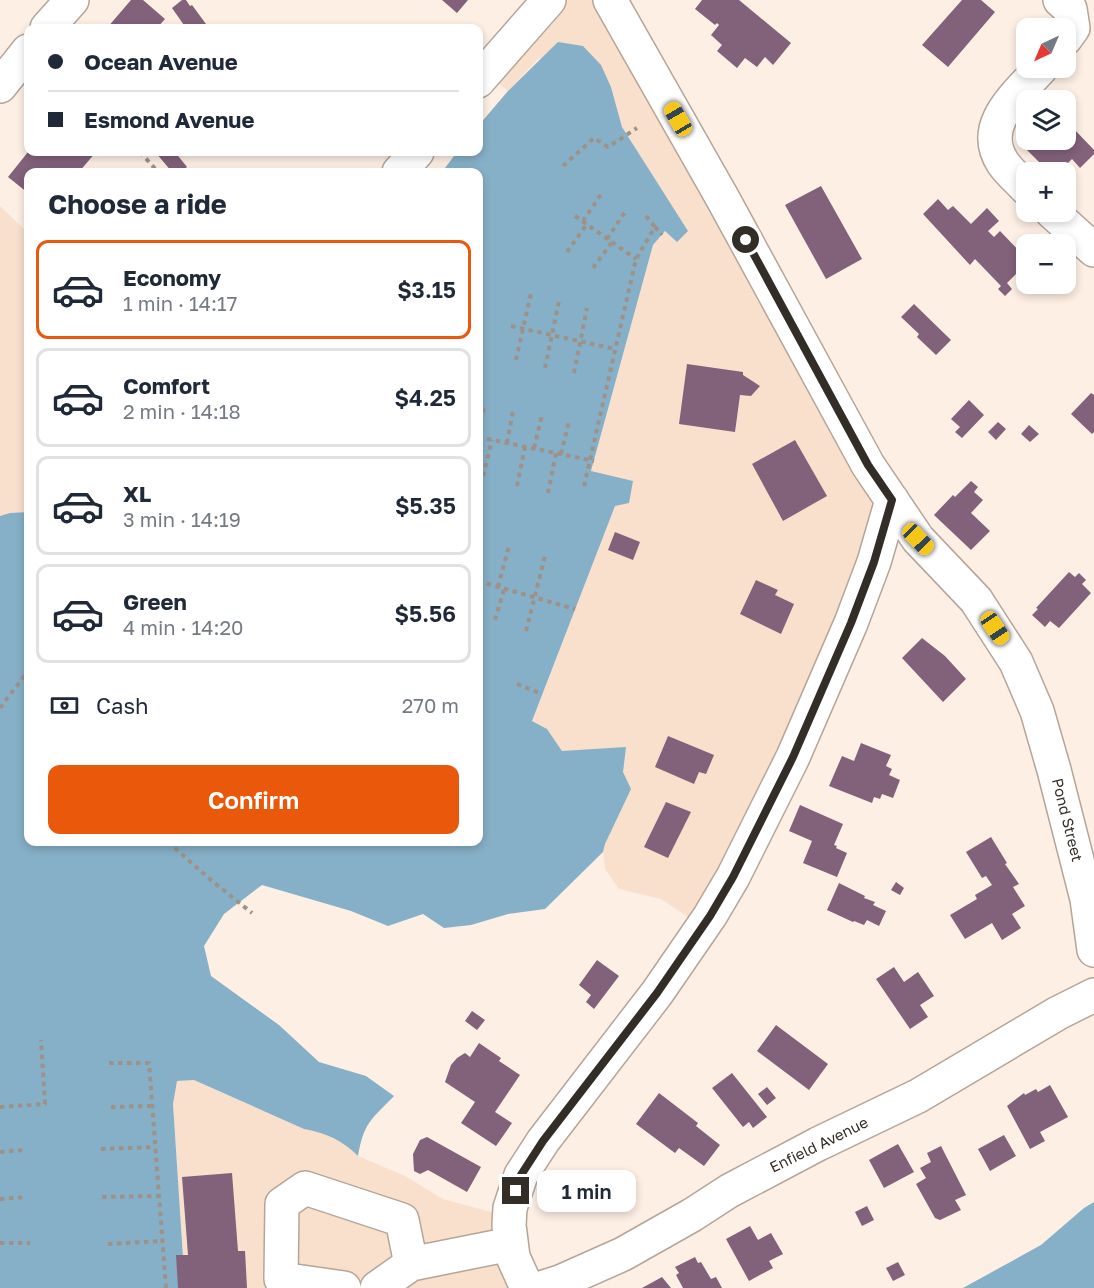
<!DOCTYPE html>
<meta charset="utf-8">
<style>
body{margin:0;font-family:"Golos Text",sans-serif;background:#f2f2f3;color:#1f2937;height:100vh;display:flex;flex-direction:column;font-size:22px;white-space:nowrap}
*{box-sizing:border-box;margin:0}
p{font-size:20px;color:#747a83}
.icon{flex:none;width:33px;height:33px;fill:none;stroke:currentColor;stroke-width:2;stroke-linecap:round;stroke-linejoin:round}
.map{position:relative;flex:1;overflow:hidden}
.panel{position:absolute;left:24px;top:168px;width:459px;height:678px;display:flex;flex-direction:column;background:#fff;border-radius:12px;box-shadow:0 3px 9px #0003}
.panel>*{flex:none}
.guide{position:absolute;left:24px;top:24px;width:459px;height:132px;border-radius:12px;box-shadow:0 3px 9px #0003;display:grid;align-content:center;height:132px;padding:0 24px;background:#fff}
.needle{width:39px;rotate:224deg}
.controls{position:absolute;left:1016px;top:18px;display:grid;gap:12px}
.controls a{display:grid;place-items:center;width:60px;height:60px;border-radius:12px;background:#fff;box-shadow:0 3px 9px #0003;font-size:30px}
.end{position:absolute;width:27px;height:27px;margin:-14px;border:8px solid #332d27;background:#fff;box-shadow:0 0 0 3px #fff}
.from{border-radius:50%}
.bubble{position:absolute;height:42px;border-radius:12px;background:#fff;box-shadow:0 3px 9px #0003;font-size:20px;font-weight:600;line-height:42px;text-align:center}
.car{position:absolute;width:18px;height:36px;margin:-18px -9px;border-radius:8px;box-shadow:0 0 4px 2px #0007;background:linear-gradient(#f5c518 24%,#345 0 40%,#f5c518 0 76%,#345 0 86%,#f5c518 0)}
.guide b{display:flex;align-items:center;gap:21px;height:57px;font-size:22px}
.guide b+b{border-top:2px solid #e0e1e3}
.guide i{width:15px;height:15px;background:#1f2937}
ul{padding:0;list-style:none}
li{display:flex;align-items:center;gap:18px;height:99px;margin:0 12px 9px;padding:0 12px;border:3px solid #e0e1e3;border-radius:12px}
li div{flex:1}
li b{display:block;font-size:22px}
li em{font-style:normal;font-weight:600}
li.selected{border-color:#ea580c}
li>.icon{width:54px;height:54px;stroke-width:1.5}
h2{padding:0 24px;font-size:27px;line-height:72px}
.pay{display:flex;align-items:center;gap:15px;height:66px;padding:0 24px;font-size:22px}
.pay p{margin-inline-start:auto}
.action{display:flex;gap:12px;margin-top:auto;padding:12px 24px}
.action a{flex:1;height:69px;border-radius:12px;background:#ea580c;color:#fff;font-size:24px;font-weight:600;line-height:69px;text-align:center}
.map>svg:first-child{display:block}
</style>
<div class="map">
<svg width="1094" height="1288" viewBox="0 0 1094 1288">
<rect width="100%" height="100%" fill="#fdefe4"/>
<path fill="#f8e0cd" d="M550,0h56l285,507 -191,418 -39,-26 -42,-10 -14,-20 -2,-17 2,-8 25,-55 -68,-38 -15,-22 -15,-8 83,-215 -24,-34 62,-227 13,-14h22l-66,-104 -11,-40 -72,-29 -31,33 -21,-17z
M0,206l28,27v279l-17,1 -11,3z
M194,1080l110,49 16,2 29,15 9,10 47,20 38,23 63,17 17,72h-338l-12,-184 3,-23z"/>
<path fill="#86b0c7" d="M558,42l25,4 18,19 10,22 11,40 66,104 -11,11 -12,-11 -12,14 -62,226 42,10 -4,22 -14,3 -83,215 15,8 15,22 64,-4 -3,25 8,17 -26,55 -2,8 -58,57 -37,5 -37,11 -27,3 -21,-14 -35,12 -37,-15 -89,-26 -38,29 -20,32 7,30 68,49 40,37 47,14 28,20c-23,24 -30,26 -36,60 -14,-15 -34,-24 -54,-27l-110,-49 -17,1 -4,23 12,184h-185v-772l10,-3 18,-1v330h450v-670h-36l15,-20h21l1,-27 29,-34z
M1094,1202v86h-131l78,-43 43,-37z"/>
<path fill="#82617a" d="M131,0h12l22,19 -8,9h-50z
M182,0h4l4,6 2,-1 14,19 -5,4h-15l-14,-20z
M442,0h26l-11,13z
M702,0h37l52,43 -18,22 -8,-8 -8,10 -12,-9 -8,10 -20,-17 5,-6 -11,-10 8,-10 -2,-2 -2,2 -20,-16z
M962,0h19l14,12 -47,55 -26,-22z
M1074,129l20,21v4l-14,14 -8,-9 -13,13h-10l-23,-23 9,-9h30z
M28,152h68l-17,20h-51v21l-20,-16z
M157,152h18l12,15 -6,5h-9l-16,-19z
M821,186l41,73 -36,20 -41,-74z
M938,199l10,11 5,-4 18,18 16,-16 12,13 -11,10 6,6 6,-6 26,27v4l-3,3 1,1 -17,17 5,6 -7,7 -7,-7 3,-3 -26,-27 -5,6 -47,-51z
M914,304l37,36 -15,15 -19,-18 2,-3 -18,-17z
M687,364l56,8v3l17,11 -9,10 -11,-1 -5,37 -56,-8z
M1091,393l3,2v37l-2,2 -21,-20z
M969,400l15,15 -22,23 -7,-6 5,-5 -9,-8z
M998,422l8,7 -10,11 -8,-8z
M1029,425l10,9 -9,8 -9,-8z
M795,440l32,56 -44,25 -31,-57z
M971,481l7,6 -4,5 9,8 -12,13 19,18 -19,19 -37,-35 19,-20 2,2z
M615,532l25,10 -7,18 -25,-10z
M1069,572l6,5 4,-4 7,7 -4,4 9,9 -32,35 -9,-7 -5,6 -13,-12 6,-6 -2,-1z
M756,580l22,10 -3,5 19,9 -13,30 -41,-20z
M922,638l23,18 21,23 -23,23 -41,-44z
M668,736l46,19 -8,19 -7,-2 -5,12 -39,-17z
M861,743l30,12 -5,11 6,3 -3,6 11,5 -7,18 -11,-4 -2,5 -6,-2 -2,6 -43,-17 13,-30 12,5z
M666,802l25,10 -23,46 -24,-11z
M800,805l43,19 -9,21 3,1 -1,2 11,5 -10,24 -34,-14 9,-22 -23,-10z
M991,837l16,26 -2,1 14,20 -6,3 12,19 -13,8 9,14 -19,12 -10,-17 -27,16 -15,-24 27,-16 -2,-4 17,-10 -6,-9 -4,2 -16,-26z
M896,882l8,6 -4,7 -9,-5z
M839,883l26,13 -1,2 11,4 -2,3 13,6 -7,15 -12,-6 -3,5 -10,-4 -1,1 -26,-12z
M597,960l22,16 -25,33 -8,-7 5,-7 -12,-10z
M894,967l10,15 14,-10 16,24 -14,9 8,12 -18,12 -34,-50z
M472,1011l13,9 -8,10 -12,-9z
M776,1025l52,39 -19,26 -52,-39z
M479,1043l22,15 -2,3 21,14 -25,37 17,11 -16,23 -35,-23 14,-21 -30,-20 6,-17 6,-7 8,-5 5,4z
M732,1073l35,44 -14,11 -4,-6 -6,5 -31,-39z
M1050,1085l18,32 -28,15 5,9 -15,8 -23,-43 17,-13 1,2 11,-6 2,3z
M767,1087l9,11 -9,7 -9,-11z
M659,1093l39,30 -2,3 24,19 -16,21 -25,-18 -4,5 -39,-29z
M1004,1135l12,21 -26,15 -12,-22z
M427,1137l54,30 -14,25 -39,-22 -8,4 -6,-3 -1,-17 7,-14z
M898,1144l16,28 -30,16 -15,-28z
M941,1146l25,49 -11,5 6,10 -21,10 -5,-2 -19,-34 10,-6 -6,-10 11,-6 -4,-9z
M232,1173l6,78h7l2,37h-69l-2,-33h12l-6,-78z
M867,1206l7,14 -12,6 -7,-14z
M750,1226l8,14 13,-7 12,21 -14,7 4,7 -24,13 -23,-42z
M695,1257l3,6 3,-1 10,17 5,-2 6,11h-39l-7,-13 3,-2 -4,-6z
M898,1262l7,13 -12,6 -7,-13z
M662,1277l9,11h-29z"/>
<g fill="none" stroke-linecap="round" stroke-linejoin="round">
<defs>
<path id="minor" d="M610,0l113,199 145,266 50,74 58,61 40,62 21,49 17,59 33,129 7,51
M1060,0l10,9 3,19 -8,11
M47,28l25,-28
M478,81l71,-81
M0,86l28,-35
M399,172l18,-20
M1026,188c-7,-8 -17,-16 -23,-25 -25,-38 14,-68 38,-95
M1052,212l42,38
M344,1288l-63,-9 1,-75 23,-16 97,32 9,44
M377,1288l34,-24 100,-20
M527,1288l-14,-31 -4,-32 1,-17 11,-33 22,-34 114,-148 53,-77 23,-39 60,-120 58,-134 23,-61 18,-62
M541,1288l19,-6 63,-28 69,-39 37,-24 89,-47 100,-48 140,-83 36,-18"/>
</defs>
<use href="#minor" stroke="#b5a598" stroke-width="36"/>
<path stroke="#9d928a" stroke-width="4" stroke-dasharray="4.5 4.5" stroke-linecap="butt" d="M140,152l18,20
M563,166l31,-28 14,9 29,-19
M575,216l61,43
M646,216l9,11
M583,221l19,-28
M607,239l18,-27
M478,252l4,3
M567,252l20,-28
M593,268l19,-26
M511,326l104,23
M516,360l15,-67
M545,368l14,-67
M574,373l13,-65
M478,430l7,-26
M478,437l116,24
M507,443l6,-32
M534,448l8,-33
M561,454l8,-33
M483,476l9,-36
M517,486l8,-39
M584,486l52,-227 19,-32 7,8
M548,493l8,-40
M478,581l97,28
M498,587l11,-41
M495,620l9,-31
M526,631l19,-75
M517,684l25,10
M0,708l28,-37
M168,842l44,39 40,32
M109,1063h40l17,225
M0,1107l45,-3 -4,-64
M111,1107l41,-1
M101,1149l54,-2
M0,1152l24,-2
M102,1197l57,-1
M0,1199l26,-2
M0,1243h30
M108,1244l54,-3"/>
<use href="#minor" stroke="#fff" stroke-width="33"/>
</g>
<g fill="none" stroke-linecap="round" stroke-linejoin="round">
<path stroke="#332d27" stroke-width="8" d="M516,1191l5,-16 22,-34 114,-148 53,-77 23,-39 60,-120 58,-134 23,-61 18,-62 -24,-35 -122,-225"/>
</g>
<g text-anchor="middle" stroke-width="6" stroke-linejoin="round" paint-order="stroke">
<g font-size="15" fill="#332d27" stroke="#fff">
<text transform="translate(1067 820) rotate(76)" y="5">Pond Street</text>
<text transform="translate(819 1145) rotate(-26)" y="5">Enfield Avenue</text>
</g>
</g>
</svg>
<div class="controls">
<a><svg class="needle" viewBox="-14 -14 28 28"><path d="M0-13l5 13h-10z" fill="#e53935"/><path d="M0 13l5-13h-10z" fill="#747a83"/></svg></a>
<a><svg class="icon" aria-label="layers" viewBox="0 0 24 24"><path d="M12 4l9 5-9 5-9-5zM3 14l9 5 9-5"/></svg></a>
<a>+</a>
<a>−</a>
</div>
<i class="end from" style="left:746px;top:240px"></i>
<i class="end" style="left:516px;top:1191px"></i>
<div class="bubble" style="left:537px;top:1170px;width:99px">1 min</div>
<i class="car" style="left:678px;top:119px;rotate:330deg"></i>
<i class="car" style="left:918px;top:539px;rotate:136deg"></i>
<i class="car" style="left:995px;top:628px;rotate:146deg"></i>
<div class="guide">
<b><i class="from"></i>Ocean Avenue</b>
<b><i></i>Esmond Avenue</b>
</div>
<section class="panel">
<h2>Choose a ride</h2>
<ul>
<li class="selected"><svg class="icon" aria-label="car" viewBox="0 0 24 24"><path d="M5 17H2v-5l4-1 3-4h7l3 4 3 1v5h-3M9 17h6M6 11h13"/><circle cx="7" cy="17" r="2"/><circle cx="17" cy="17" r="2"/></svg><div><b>Economy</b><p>1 min · 14:17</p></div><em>$3.15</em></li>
<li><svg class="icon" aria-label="car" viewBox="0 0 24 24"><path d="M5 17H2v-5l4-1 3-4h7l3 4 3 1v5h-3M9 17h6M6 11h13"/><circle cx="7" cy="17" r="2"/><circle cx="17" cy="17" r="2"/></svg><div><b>Comfort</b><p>2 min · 14:18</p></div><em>$4.25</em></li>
<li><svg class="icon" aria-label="car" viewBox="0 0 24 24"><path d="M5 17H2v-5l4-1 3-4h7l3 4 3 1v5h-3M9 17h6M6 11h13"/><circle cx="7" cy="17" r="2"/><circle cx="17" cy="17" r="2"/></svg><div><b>XL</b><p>3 min · 14:19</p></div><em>$5.35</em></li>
<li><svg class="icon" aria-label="car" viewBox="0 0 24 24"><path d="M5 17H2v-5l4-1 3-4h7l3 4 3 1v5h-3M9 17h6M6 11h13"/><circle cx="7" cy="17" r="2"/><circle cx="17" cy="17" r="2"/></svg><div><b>Green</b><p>4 min · 14:20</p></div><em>$5.56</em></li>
</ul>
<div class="pay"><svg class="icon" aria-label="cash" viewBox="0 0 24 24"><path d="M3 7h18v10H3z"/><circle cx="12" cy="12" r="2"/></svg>Cash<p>270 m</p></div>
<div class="action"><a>Confirm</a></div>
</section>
</div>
